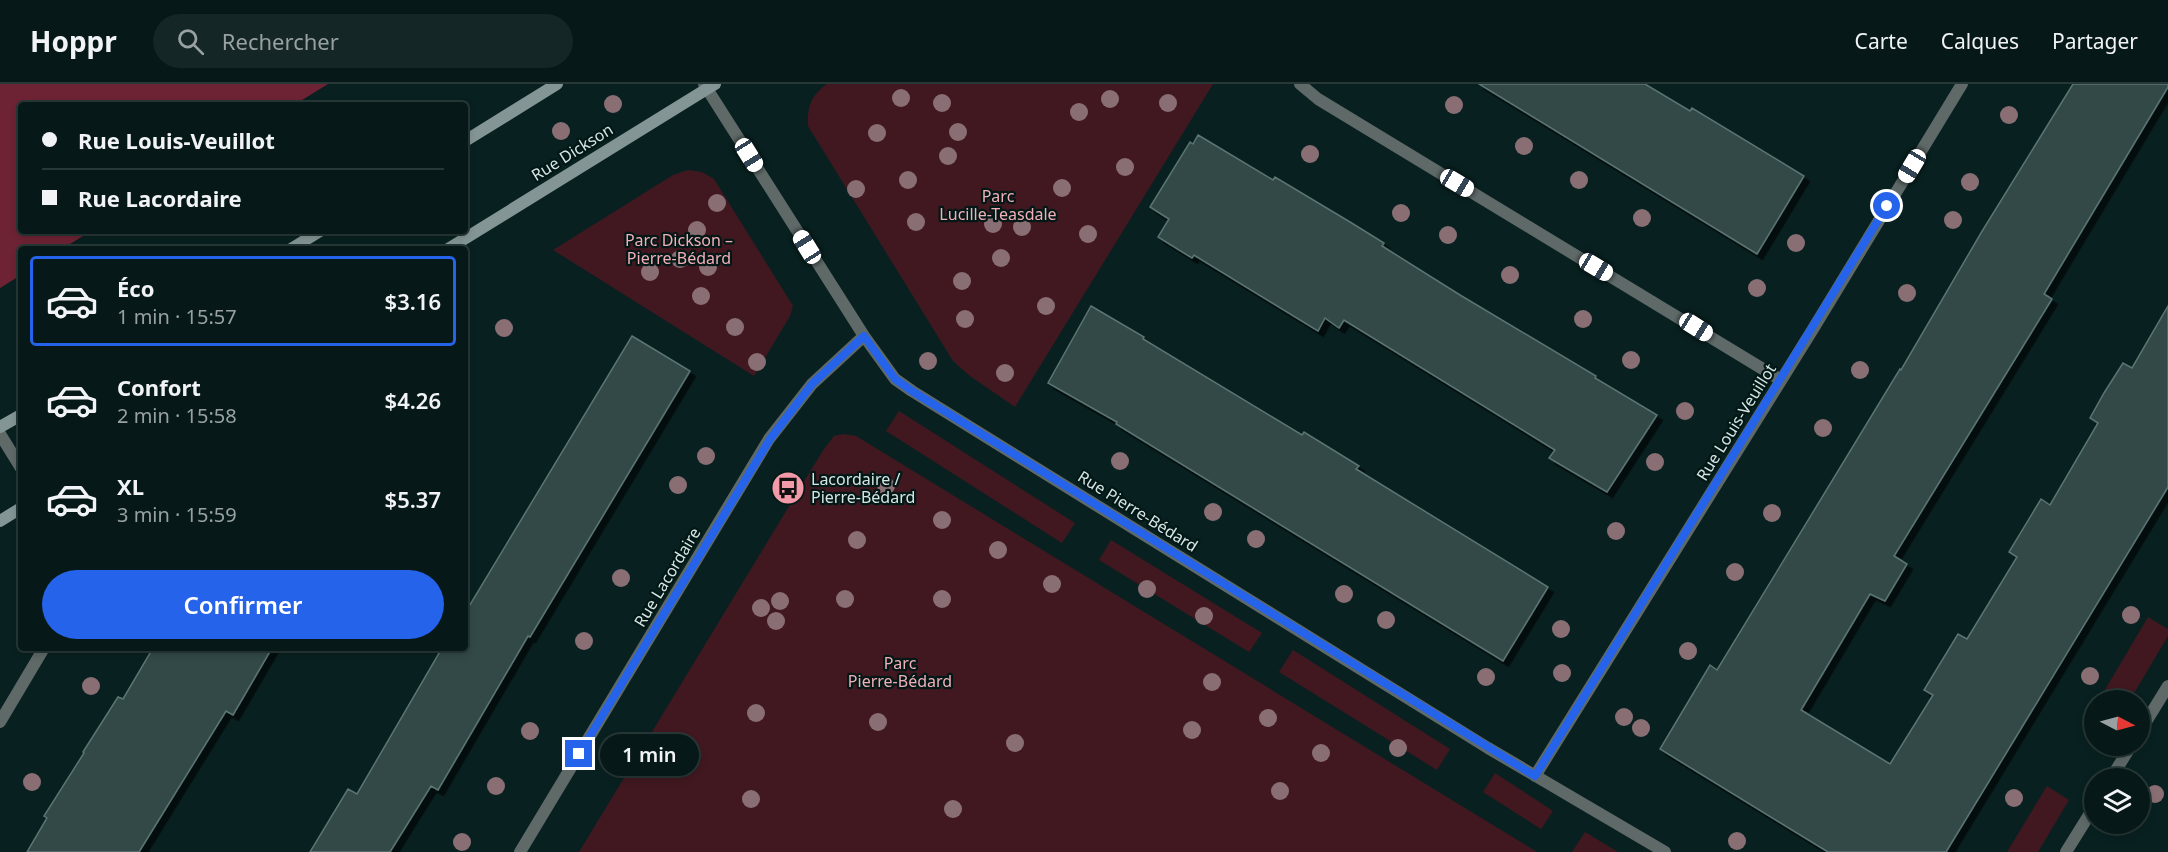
<!DOCTYPE html>
<html lang="fr">
<meta charset="utf-8">
<style>
body{margin:0;font-family:"Noto Sans",sans-serif;background:#142625;color:#f1f3f6;height:100vh;display:flex;flex-direction:column;font-size:22px;white-space:nowrap}
*{box-sizing:border-box;margin:0}
p{font-size:20px;color:#98a0a2}
.icon{flex:none;width:33px;height:33px;fill:none;stroke:currentColor;stroke-width:2;stroke-linecap:round;stroke-linejoin:round}
.map{position:relative;flex:1;overflow:hidden}
.panel{position:absolute;left:18px;top:162px;width:450px;height:405px;display:flex;flex-direction:column;background:#061918;border-radius:6px;box-shadow:0 3px 9px #0003,0 0 0 2px #273837}
.panel>*{flex:none}
.top-card{position:absolute;left:18px;top:18px;width:450px;height:132px;border-radius:6px;box-shadow:0 3px 9px #0003,0 0 0 2px #273837;display:grid;align-content:center;height:132px;padding:0 24px;background:#061918}
.needle{width:39px;rotate:96deg}
.buttons{position:absolute;left:2084px;top:606px;display:grid;gap:12px}
.buttons a{display:grid;place-items:center;width:66px;height:66px;border-radius:50%;background:#061918;box-shadow:0 3px 9px #0003,0 0 0 2px #273837;font-size:30px}
.end{position:absolute;width:27px;height:27px;margin:-14px;border:8px solid #2563eb;background:#fff;box-shadow:0 0 0 3px #fff}
.from{border-radius:50%}
.bubble{position:absolute;height:42px;border-radius:21px;background:#061918;box-shadow:0 3px 9px #0003,0 0 0 2px #273837;font-size:20px;font-weight:600;line-height:42px;text-align:center}
.car{position:absolute;width:18px;height:36px;margin:-18px -9px;border-radius:8px;box-shadow:0 0 4px 2px #0007;background:linear-gradient(#fff 24%,#345 0 40%,#fff 0 76%,#345 0 86%,#fff 0)}
.top-card b{display:flex;align-items:center;gap:21px;height:57px;font-size:22px}
.top-card b+b{border-top:2px solid #273837}
.top-card i{width:15px;height:15px;background:#f1f3f6}
ul{padding:10px 0 0;list-style:none}
li{display:flex;align-items:center;gap:18px;height:90px;margin:0 12px 9px;padding:0 12px;border:3px solid transparent;border-radius:6px}
li div{flex:1}
li b{display:block;font-size:22px}
li em{font-style:normal;font-weight:600}
li.current{border-color:#2563eb}
li>.icon{width:54px;height:54px;stroke-width:1.5}
.action{display:flex;gap:12px;margin-top:auto;padding:12px 24px}
.action a{flex:1;height:69px;border-radius:36px;background:#2563eb;color:#fff;font-size:24px;font-weight:600;line-height:69px;text-align:center}
header{display:flex;align-items:center;gap:36px;box-sizing:border-box;height:84px;padding:0 30px;background:#061918;border-bottom:2px solid #273837}
header strong{font-size:28px}
nav{display:flex;gap:33px;margin-inline-start:auto;font-size:21px}
.search{width:420px;height:54px;background:#142625;display:flex;align-items:center;gap:15px;box-sizing:border-box;padding:0 21px;border-radius:33px;color:#98a0a2;font-size:22px}
.map>svg:first-child{display:block}
</style>
<header>
<strong>Hoppr</strong>
<div class="search"><svg class="icon" aria-label="search" viewBox="0 0 24 24"><circle cx="10" cy="10" r="6"/><path d="M15 15l6 6"/></svg>Rechercher</div>
<nav><a>Carte</a><a>Calques</a><a>Partager</a></nav>
</header>
<div class="map">
<svg width="2168" height="768" viewBox="0 0 2168 768">
<defs>
<filter id="shadow"><feDropShadow dx="5.5" dy="5.5" stdDeviation="0" flood-color="#0009"/></filter>
</defs>
<rect width="100%" height="100%" fill="#082120"/>
<path fill="#411820" d="M827,0h386l-198,323 -45,-31 -17,-15 -145,-235c-1,-19 3,-31 19,-42z
M688,86l14,2 12,7 79,127 -3,10 -36,60 -201,-126 120,-75z
M899,327l176,112 -13,20 -176,-112z
M844,350l12,2 681,416h-958l243,-400 12,-16z
M1111,456l151,93 -13,19 -150,-92z
M2148,533l20,12v7l-38,64h-31z
M1293,566l157,99 -13,21 -158,-98z
M1495,689l58,38 -12,18 -58,-37z
M2047,702l22,14 -31,52h-31z
M1585,748l33,20h-46z"/>
<path fill="#6d2334" d="M0,0h328l-34,21h-273v126h70l-29,18h-41v26l-21,13z"/>
<path fill="#304947" stroke="#5b7573" stroke-width="1.5" filter="url(#shadow)" d="M1479,0h166l45,27 2,-3 112,68 -47,78z
M2073,0h95v3l-124,207 8,5 -158,257 13,8 -22,37 -15,-7 -69,116 89,54 43,-69 -9,-5 34,-56 9,5 50,-82 -8,-5 32,-53 9,6 48,-82 -8,-5 14,-25 19,-30 9,5 36,-62v181l-222,365h-118l-168,-103 50,-84 7,5 183,-301 1,1 80,-137z
M1198,51l75,45 2,-3 75,45 34,21 -2,3 78,49 136,81 -1,2 62,37 -50,77 -58,-34 6,-8 -211,-130 -5,8 -14,-10 -7,13 -124,-76 -2,3 -34,-21 11,-18 -19,-12 40,-65 3,2z
M1091,222l53,31 -1,2 159,96 2,-3 55,34 -3,3 192,118 -45,74 -387,-237 1,-2 -69,-39z
M632,252l58,35 -160,266 -2,-1 -90,154 -7,-4 -41,66h-80l38,-63 9,5 85,-146h23v-35z
M153,564h119l-39,67 -7,-4 -87,141h-112l20,-34 -3,-2 40,-63 -1,-1 35,-55 5,2z"/>
<g fill="none" stroke-linecap="round" stroke-linejoin="round">
<path stroke="#5e6968" stroke-width="12" d="M704,0l160,252 31,43 17,12 576,357 177,104
M1300,0l18,15 463,281
M0,350l21,34
M0,638l44,-74
M2139,649l29,-47
M1535,692l278,-447 149,-245
M2111,694l20,-32
M520,768l249,-413 43,-55 52,-48
M2066,768l28,-45"/>
<path stroke="#839594" stroke-width="12" d="M465,57l92,-57
M291,165l29,-18
M448,165l267,-165
M0,343l21,-12
M0,437l21,-13"/>
</g>
<g fill="#896f74">
<circle cx="901" cy="14" r="9"/>
<circle cx="1110" cy="15" r="9"/>
<circle cx="942" cy="19" r="9"/>
<circle cx="1168" cy="19" r="9"/>
<circle cx="613" cy="20" r="9"/>
<circle cx="1454" cy="21" r="9"/>
<circle cx="1079" cy="28" r="9"/>
<circle cx="2009" cy="31" r="9"/>
<circle cx="561" cy="47" r="9"/>
<circle cx="958" cy="48" r="9"/>
<circle cx="877" cy="49" r="9"/>
<circle cx="1524" cy="62" r="9"/>
<circle cx="1310" cy="70" r="9"/>
<circle cx="948" cy="72" r="9"/>
<circle cx="1125" cy="83" r="9"/>
<circle cx="908" cy="96" r="9"/>
<circle cx="1579" cy="96" r="9"/>
<circle cx="1970" cy="98" r="9"/>
<circle cx="1062" cy="104" r="9"/>
<circle cx="856" cy="105" r="9"/>
<circle cx="717" cy="119" r="9"/>
<circle cx="1401" cy="129" r="9"/>
<circle cx="1642" cy="134" r="9"/>
<circle cx="1953" cy="136" r="9"/>
<circle cx="916" cy="138" r="9"/>
<circle cx="993" cy="140" r="9"/>
<circle cx="1022" cy="143" r="9"/>
<circle cx="697" cy="146" r="9"/>
<circle cx="1088" cy="150" r="9"/>
<circle cx="1448" cy="151" r="9"/>
<circle cx="1796" cy="159" r="9"/>
<circle cx="1001" cy="174" r="9"/>
<circle cx="680" cy="175" r="9"/>
<circle cx="708" cy="183" r="9"/>
<circle cx="650" cy="188" r="9"/>
<circle cx="1510" cy="191" r="9"/>
<circle cx="962" cy="197" r="9"/>
<circle cx="1757" cy="204" r="9"/>
<circle cx="1907" cy="209" r="9"/>
<circle cx="701" cy="212" r="9"/>
<circle cx="1046" cy="222" r="9"/>
<circle cx="965" cy="235" r="9"/>
<circle cx="1583" cy="235" r="9"/>
<circle cx="735" cy="243" r="9"/>
<circle cx="504" cy="244" r="9"/>
<circle cx="1631" cy="276" r="9"/>
<circle cx="928" cy="277" r="9"/>
<circle cx="757" cy="278" r="9"/>
<circle cx="1860" cy="286" r="9"/>
<circle cx="1005" cy="289" r="9"/>
<circle cx="1685" cy="327" r="9"/>
<circle cx="1823" cy="344" r="9"/>
<circle cx="706" cy="372" r="9"/>
<circle cx="1120" cy="377" r="9"/>
<circle cx="1655" cy="378" r="9"/>
<circle cx="678" cy="401" r="9"/>
<circle cx="886" cy="402" r="9"/>
<circle cx="1213" cy="428" r="9"/>
<circle cx="1772" cy="429" r="9"/>
<circle cx="942" cy="436" r="9"/>
<circle cx="1616" cy="447" r="9"/>
<circle cx="1256" cy="455" r="9"/>
<circle cx="857" cy="456" r="9"/>
<circle cx="998" cy="466" r="9"/>
<circle cx="1735" cy="488" r="9"/>
<circle cx="621" cy="494" r="9"/>
<circle cx="1052" cy="500" r="9"/>
<circle cx="1147" cy="505" r="9"/>
<circle cx="1344" cy="510" r="9"/>
<circle cx="845" cy="515" r="9"/>
<circle cx="942" cy="515" r="9"/>
<circle cx="780" cy="517" r="9"/>
<circle cx="761" cy="524" r="9"/>
<circle cx="2131" cy="531" r="9"/>
<circle cx="1204" cy="532" r="9"/>
<circle cx="1386" cy="536" r="9"/>
<circle cx="776" cy="537" r="9"/>
<circle cx="1561" cy="545" r="9"/>
<circle cx="584" cy="557" r="9"/>
<circle cx="1688" cy="567" r="9"/>
<circle cx="1562" cy="589" r="9"/>
<circle cx="2090" cy="592" r="9"/>
<circle cx="1486" cy="593" r="9"/>
<circle cx="1212" cy="598" r="9"/>
<circle cx="91" cy="602" r="9"/>
<circle cx="756" cy="629" r="9"/>
<circle cx="1624" cy="633" r="9"/>
<circle cx="1268" cy="634" r="9"/>
<circle cx="878" cy="638" r="9"/>
<circle cx="1641" cy="644" r="9"/>
<circle cx="1192" cy="646" r="9"/>
<circle cx="530" cy="647" r="9"/>
<circle cx="1015" cy="659" r="9"/>
<circle cx="1398" cy="664" r="9"/>
<circle cx="1321" cy="669" r="9"/>
<circle cx="32" cy="698" r="9"/>
<circle cx="496" cy="702" r="9"/>
<circle cx="1280" cy="707" r="9"/>
<circle cx="2155" cy="710" r="9"/>
<circle cx="2014" cy="714" r="9"/>
<circle cx="751" cy="715" r="9"/>
<circle cx="953" cy="725" r="9"/>
<circle cx="1737" cy="757" r="9"/>
<circle cx="462" cy="758" r="9"/>
</g>
<g fill="none" stroke-linecap="round" stroke-linejoin="round">
<path stroke="#2563eb" stroke-width="8" d="M579,670l191,-315 42,-55 52,-48 31,43 17,12 623,385 352,-570"/>
</g>
<defs>
<symbol id="bus-disc" viewBox="-11 -11 22 22"><circle r="9.5" fill="#f39aa8" stroke="#011816"/><path d="M-5-6H5V4H4V6H2V4H-2V6H-4V4H-5ZM-3.5-4V0h7V-4ZM-3.5 1.2v1.5H-2V1.2ZM2 1.2v1.5H3.5V1.2Z" fill="#111"/></symbol>
</defs>
<g fill-rule="evenodd">
<use href="#bus-disc" x="769" y="385" width="38" height="38"/>
</g>
<g text-anchor="middle" stroke-width="4.5" stroke-linejoin="round" paint-order="stroke">
<g font-size="16" fill="#d7e5e4" stroke="#011816">
<text transform="translate(572 68) rotate(-32)" y="6">Rue Dickson</text>
<text transform="translate(1736 338) rotate(-58)" y="6">Rue Louis-Veuillot</text>
<text transform="translate(1138 427) rotate(32)" y="6">Rue Pierre-Bédard</text>
<text transform="translate(667 493) rotate(-59)" y="6">Rue Lacordaire</text>
</g>
<g font-size="16" fill="#f3afb8" stroke="#011816">
<text x="998" y="118">Parc<tspan x="998" dy="18">Lucille-Teasdale</tspan></text>
<text x="679" y="162">Parc Dickson –<tspan x="679" dy="18">Pierre-Bédard</tspan></text>
<text x="900" y="585">Parc<tspan x="900" dy="18">Pierre-Bédard</tspan></text>
</g>
<g font-size="16" fill="#d7e5e4" stroke="#011816" text-anchor="start">
<text x="811" y="401">Lacordaire /<tspan x="811" dy="18">Pierre-Bédard</tspan></text>
</g>
</g>
</svg>
<div class="buttons">
<a><svg class="needle" viewBox="-14 -14 28 28"><path d="M0-13l5 13h-10z" fill="#e53935"/><path d="M0 13l5-13h-10z" fill="#98a0a2"/></svg></a>
<a><svg class="icon" aria-label="layers" viewBox="0 0 24 24"><path d="M12 4l9 5-9 5-9-5zM3 14l9 5 9-5"/></svg></a>
</div>
<i class="end from" style="left:1887px;top:122px"></i>
<i class="end" style="left:579px;top:670px"></i>
<div class="bubble" style="left:600px;top:650px;width:99px">1 min</div>
<i class="car" style="left:749px;top:71px;rotate:148deg"></i>
<i class="car" style="left:1912px;top:82px;rotate:211deg"></i>
<i class="car" style="left:1457px;top:99px;rotate:121deg"></i>
<i class="car" style="left:807px;top:163px;rotate:328deg"></i>
<i class="car" style="left:1596px;top:183px;rotate:121deg"></i>
<i class="car" style="left:1696px;top:243px;rotate:122deg"></i>
<div class="top-card">
<b><i class="from"></i>Rue Louis-Veuillot</b>
<b><i></i>Rue Lacordaire</b>
</div>
<section class="panel">
<ul>
<li class="current"><svg class="icon" aria-label="car" viewBox="0 0 24 24"><path d="M5 17H2v-5l4-1 3-4h7l3 4 3 1v5h-3M9 17h6M6 11h13"/><circle cx="7" cy="17" r="2"/><circle cx="17" cy="17" r="2"/></svg><div><b>Éco</b><p>1 min · 15:57</p></div><em>$3.16</em></li>
<li><svg class="icon" aria-label="car" viewBox="0 0 24 24"><path d="M5 17H2v-5l4-1 3-4h7l3 4 3 1v5h-3M9 17h6M6 11h13"/><circle cx="7" cy="17" r="2"/><circle cx="17" cy="17" r="2"/></svg><div><b>Confort</b><p>2 min · 15:58</p></div><em>$4.26</em></li>
<li><svg class="icon" aria-label="car" viewBox="0 0 24 24"><path d="M5 17H2v-5l4-1 3-4h7l3 4 3 1v5h-3M9 17h6M6 11h13"/><circle cx="7" cy="17" r="2"/><circle cx="17" cy="17" r="2"/></svg><div><b>XL</b><p>3 min · 15:59</p></div><em>$5.37</em></li>
</ul>
<div class="action"><a>Confirmer</a></div>
</section>
</div>
